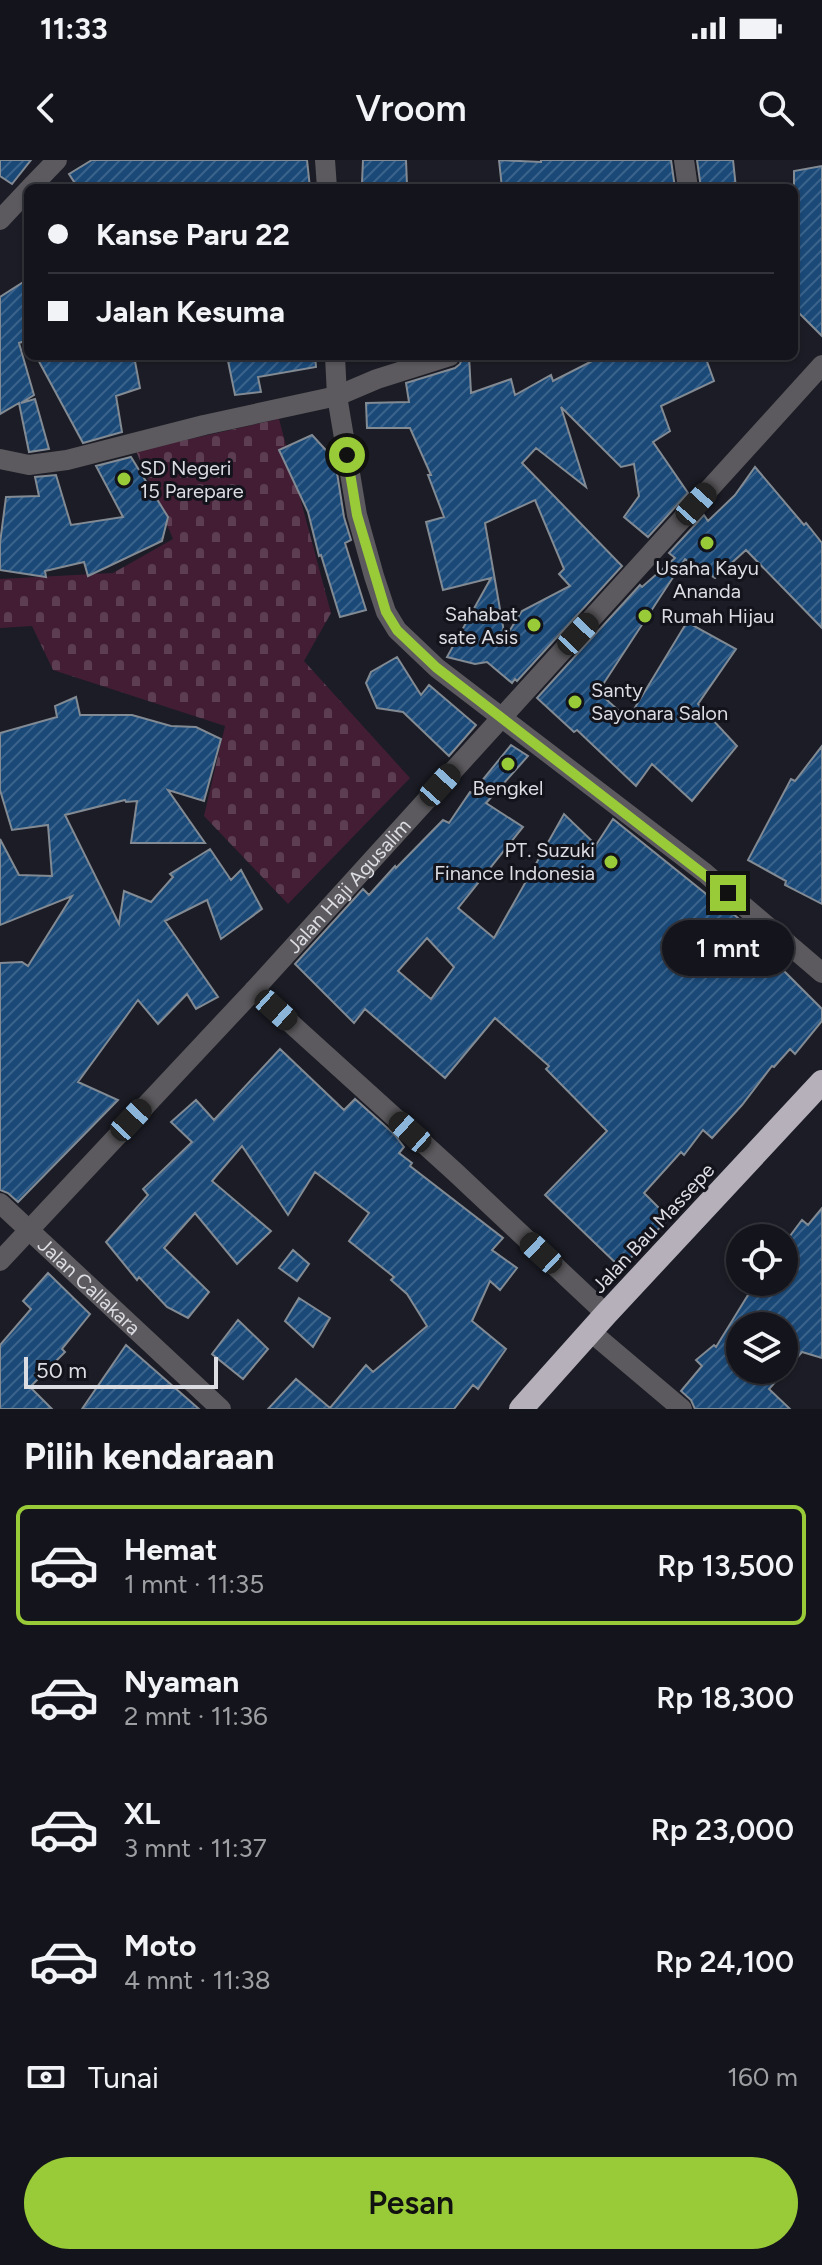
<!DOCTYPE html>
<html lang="id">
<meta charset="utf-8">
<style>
body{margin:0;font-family:Figtree,sans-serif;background:#1d1e25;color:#f1f3f6;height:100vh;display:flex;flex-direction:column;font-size:30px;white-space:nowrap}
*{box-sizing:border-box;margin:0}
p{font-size:26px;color:#9d9fa3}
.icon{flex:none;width:44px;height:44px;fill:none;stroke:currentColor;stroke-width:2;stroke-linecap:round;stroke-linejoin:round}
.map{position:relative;height:1249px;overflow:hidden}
.sheet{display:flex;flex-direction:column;background:#14151c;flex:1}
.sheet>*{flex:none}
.guide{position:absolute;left:24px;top:24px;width:774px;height:176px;border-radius:12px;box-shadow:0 2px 6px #0004,0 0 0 2px #33343b;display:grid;align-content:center;height:176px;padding:0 24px;background:#14151c}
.controls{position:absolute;left:726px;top:1064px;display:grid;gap:16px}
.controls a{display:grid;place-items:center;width:72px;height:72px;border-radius:50%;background:#14151c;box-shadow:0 2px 6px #0004,0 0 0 2px #33343b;font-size:40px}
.scale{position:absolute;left:24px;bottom:20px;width:194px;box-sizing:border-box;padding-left:8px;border:4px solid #dcdde3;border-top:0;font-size:22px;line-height:28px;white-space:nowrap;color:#dcdde3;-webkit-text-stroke:6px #12131b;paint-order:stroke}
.end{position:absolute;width:36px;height:36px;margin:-18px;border:10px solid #98cb37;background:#111;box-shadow:0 0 0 4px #111}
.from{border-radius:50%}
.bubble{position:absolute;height:56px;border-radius:28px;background:#14151c;box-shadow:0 2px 6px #0004,0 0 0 2px #33343b;font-size:26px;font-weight:600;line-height:56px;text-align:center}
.car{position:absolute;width:24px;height:48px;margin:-24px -12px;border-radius:10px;box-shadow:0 0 6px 2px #0007;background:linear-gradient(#222 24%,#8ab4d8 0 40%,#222 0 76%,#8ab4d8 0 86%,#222 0)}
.guide b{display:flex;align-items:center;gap:28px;height:76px;font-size:30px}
.guide b+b{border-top:2px solid #33343b}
.guide i{width:20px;height:20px;background:#f1f3f6}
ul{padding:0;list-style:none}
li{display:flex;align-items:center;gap:24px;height:120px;margin:0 16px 12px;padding:0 8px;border:4px solid transparent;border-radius:12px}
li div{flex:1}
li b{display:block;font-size:30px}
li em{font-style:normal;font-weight:600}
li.active{border-color:#98cb37}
li>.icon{width:72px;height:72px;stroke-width:1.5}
h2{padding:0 24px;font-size:36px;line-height:96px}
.pay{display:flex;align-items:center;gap:20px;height:88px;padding:0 24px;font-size:30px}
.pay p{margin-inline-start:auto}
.button{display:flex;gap:16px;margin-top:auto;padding:16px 24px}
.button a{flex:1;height:92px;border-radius:48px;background:#98cb37;color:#111;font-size:32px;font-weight:600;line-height:92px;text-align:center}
.status{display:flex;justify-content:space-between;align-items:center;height:56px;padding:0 40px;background:#14151c;direction:ltr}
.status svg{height:22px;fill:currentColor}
header{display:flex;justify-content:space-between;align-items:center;height:104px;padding:0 24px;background:#14151c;font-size:36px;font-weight:600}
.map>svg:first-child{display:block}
</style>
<div class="status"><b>11:33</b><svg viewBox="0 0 49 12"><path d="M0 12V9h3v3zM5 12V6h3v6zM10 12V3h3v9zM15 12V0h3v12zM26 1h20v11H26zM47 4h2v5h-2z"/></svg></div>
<header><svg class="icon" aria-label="back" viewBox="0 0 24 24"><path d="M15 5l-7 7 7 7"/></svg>Vroom<svg class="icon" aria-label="search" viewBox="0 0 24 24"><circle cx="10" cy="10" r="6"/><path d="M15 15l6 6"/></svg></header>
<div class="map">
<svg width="822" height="1249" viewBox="0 0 822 1249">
<defs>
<pattern id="cemetery-stones" width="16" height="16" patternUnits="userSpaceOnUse" patternTransform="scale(2)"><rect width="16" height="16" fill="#421d34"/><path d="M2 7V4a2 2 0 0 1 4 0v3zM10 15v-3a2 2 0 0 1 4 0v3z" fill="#5d3d51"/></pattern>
<pattern id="building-hatch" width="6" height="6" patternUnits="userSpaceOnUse" patternTransform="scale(2)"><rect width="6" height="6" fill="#1a4978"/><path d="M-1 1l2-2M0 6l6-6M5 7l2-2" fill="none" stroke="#3b638b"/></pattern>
</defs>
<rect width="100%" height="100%" fill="#1b1c25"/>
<path fill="url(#cemetery-stones)" d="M279,259l52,194 -27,48 106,117 -122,126 -84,-88 21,-90 -172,-56 -21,-44 -32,2v-49l113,-6 60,-34 -37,-88z"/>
<path fill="url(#building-hatch)" stroke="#828a93" stroke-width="2" fill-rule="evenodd" d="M0,0h31l-19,24 -12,-8z
M92,0h215l3,28h-232l-9,-14z
M363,0h43l1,25 -45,-2z
M499,0l42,2v-2h130l4,28h-173z
M697,0h36l3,28h-35z
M822,6v170l-28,-28v-137z
M28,119v61l-9,3 15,52 -13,8 14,-4 14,50 -20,3 -10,-49 -19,11v-117z
M36,196h98l6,32 -24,8 6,36 -39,11z
M227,196h88l1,11 -58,10 3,15 -26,3z
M463,196h6l2,37 40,-14 4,16 36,-20 2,6 47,-24 7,-1h98l9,25 -53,25 9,25 -17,11 35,51 -40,44 -24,-20 15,-21 -5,-32 -13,3 -60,-60 25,80 -50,-39 -14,15 100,103 -105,115 -2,-2 -3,4 -25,-21 -12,2 -28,-7 44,-79 -48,12 -17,-68 18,-5 -16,-42h3l-21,-47h-43l-1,-25 43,-1 -3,-19 49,-15 5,-4zM535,340l29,69 -5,5 11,12 -48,25 -17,27 -20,-115z
M312,275l23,25 9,57 7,23 -6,3 21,67 -26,7 -19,-62 -2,1 -11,-44 -29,-62z
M131,297l37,60 -6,24 -74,35 -4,-14 -39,9 1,6 -46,-7v-27l6,-46 33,-1 -4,-19 21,-2 15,50 52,-8 -27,-51z
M755,307l49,58 2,-2 16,20v85l-76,-78 -31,28 -30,-19 -87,133 30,27 59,-97 49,27 -38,55 39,42 -45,55 -40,-37 -16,22 -59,-56 -3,2 -37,-34 103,-113 2,2 33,-29 -6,-5 35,-38 4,6 27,-26z
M397,497l24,38 8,-10 47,40 -27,31 -46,-44 -26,-4 -11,-25 5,-11z
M76,537l4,18h52l39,11 25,1 25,12 -17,62 -36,-11 37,53h-74l6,-42 -11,1 -1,-2 -60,15 54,109 5,-33 27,11 22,-25 -3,-3 40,-25 21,31 10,-10 21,39 -41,30 -14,-39 -42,21 53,76 -22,12 -9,-15 -29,30 -20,-24 -60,82 40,18 -100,102 -10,-9 -8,-3v-227l22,-1 6,4 44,-70 -72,29v-86l19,36 33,1 -4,-51 -36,5 -12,-40v-57l57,-16 -2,-11z
M511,585l17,11 -42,47 37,24 -65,81 36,30 70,-124 32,31 17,-26 97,78 2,-1 52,44 -5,6 63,63v12l-27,33 -5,-5 -16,18 -2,-1 -30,39 -30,33 -9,-8 -19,25 -3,-3 -37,41 25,25 -48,50 -76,-73 62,-64 -61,-62 3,-3 -54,-48 -50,60 -80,-69 -11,14 -59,-59 68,-75 6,6 26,-29 1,2 47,-48 6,3 21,-31 2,1zM427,778l27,29 -23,32 -33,-28z
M822,586v158l-37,-19 1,-4 -38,-21 43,-81 4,2z
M280,889l64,61 11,-11 39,35 10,13 -5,6 13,10 -2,3 93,72 -11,12 25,18 -17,22 -10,-9 -18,40 34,28 -28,40 -5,-4 -19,24h-186l28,-30 34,29 36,-43 7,7 54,-46 -20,-32 -16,-14 3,-3 -45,-36 20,-28 -54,-41 -27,43 -46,-69 -30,35 59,50 -34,33 -42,-51 -31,35 45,44 -21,26 -21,-11 -28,-30 -2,3 -31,-38 42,-47 -5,-6 49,-47 -21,-20 25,-22 18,20z
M822,1048v150l-20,-6 -33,37 21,20h-95l-4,-9 -10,-9 21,-25 -6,-6 18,-15 2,2 40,-65h28v-38l18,-24 6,5zM740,1166h44v44h-44z
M293,1090l16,14 -12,17 -18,-13z
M48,1113l42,41 -28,35 3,3 -35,35 22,22h-52v-64l31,-36 -8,-8z
M299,1138l31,20 -17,29 -28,-26z
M238,1160l30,29 -25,30 -31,-25z
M126,1185l73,64h-117z"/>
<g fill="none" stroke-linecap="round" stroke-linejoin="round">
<g stroke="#5c5a5e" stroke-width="20">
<path d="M325,0l2,28"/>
<path d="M684,0l4,28"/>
<path d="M30,28l27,-28"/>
<path d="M0,60l28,-30"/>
<path d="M335,196l2,40 20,119 17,61 12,36 11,18 40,38 268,205 117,100"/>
<path d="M0,299l29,6 38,-5 137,-35 133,-29 40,-17 73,-23"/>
<path d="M254,830l201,182 151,142"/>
<path id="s1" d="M0,1043l221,206"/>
<path id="s2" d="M0,1101l254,-271 568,-625"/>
<path d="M591,1172l91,77"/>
</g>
<path stroke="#b6b0ba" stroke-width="24" d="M521,1249l85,-95 216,-232"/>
</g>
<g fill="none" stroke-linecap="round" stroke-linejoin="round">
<path stroke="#98cb37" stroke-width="10" d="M347,295l10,60 29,97 11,18 40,38 291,225"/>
</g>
<g fill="#98cb37" stroke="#12131b" stroke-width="3">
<circle cx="124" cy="319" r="8"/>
<circle cx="707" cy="383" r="8"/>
<circle cx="645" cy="456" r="8"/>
<circle cx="534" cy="465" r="8"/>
<circle cx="575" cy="542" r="8"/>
<circle cx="508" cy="604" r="8"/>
<circle cx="611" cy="702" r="8"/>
</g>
<g text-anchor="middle" stroke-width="6" stroke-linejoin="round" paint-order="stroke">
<g font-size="20" fill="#dcdde3" stroke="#12131b" text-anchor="start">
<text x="140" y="315">SD Negeri<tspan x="140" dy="23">15 Parepare</tspan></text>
<text x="707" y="415" text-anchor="middle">Usaha Kayu<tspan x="707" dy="23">Ananda</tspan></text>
<text x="518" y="461" text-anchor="end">Sahabat<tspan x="518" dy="23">sate Asis</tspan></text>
<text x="661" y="463">Rumah Hijau</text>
<text x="591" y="537">Santy<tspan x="591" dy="23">Sayonara Salon</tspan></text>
<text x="508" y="635" text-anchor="middle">Bengkel</text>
<text x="595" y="697" text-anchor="end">PT. Suzuki<tspan x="595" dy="23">Finance Indonesia</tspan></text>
</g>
<g font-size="20" fill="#dcdde3" stroke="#12131b">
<text dy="7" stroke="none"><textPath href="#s2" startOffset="512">Jalan Haji Agusalim</textPath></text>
<text transform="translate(653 1068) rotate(-47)" y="7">Jalan Bau Massepe</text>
<text dy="7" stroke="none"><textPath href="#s1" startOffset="122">Jalan Callakara</textPath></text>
</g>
</g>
</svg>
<div class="controls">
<a><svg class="icon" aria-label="locate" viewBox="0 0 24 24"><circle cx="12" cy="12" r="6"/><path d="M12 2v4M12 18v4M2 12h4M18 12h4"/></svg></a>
<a><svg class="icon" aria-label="layers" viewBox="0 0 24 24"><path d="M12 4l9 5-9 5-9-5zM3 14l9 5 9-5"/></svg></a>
</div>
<div class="scale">50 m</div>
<i class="end from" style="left:347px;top:295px"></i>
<i class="end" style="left:728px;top:733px"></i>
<div class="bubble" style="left:662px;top:760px;width:132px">1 mnt</div>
<i class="car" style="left:696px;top:344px;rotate:42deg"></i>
<i class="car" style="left:578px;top:474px;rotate:43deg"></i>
<i class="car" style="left:440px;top:625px;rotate:42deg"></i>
<i class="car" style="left:276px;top:850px;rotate:132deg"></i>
<i class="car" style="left:131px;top:960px;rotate:43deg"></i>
<i class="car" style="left:410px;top:972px;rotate:312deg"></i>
<i class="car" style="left:541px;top:1093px;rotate:313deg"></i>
<div class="guide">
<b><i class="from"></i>Kanse Paru 22</b>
<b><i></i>Jalan Kesuma</b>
</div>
</div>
<section class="sheet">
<h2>Pilih kendaraan</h2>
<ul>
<li class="active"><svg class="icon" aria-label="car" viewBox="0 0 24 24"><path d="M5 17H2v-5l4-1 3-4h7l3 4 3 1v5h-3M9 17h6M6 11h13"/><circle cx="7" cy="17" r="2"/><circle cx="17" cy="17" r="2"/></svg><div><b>Hemat</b><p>1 mnt · 11:35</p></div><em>Rp 13,500</em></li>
<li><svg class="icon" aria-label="car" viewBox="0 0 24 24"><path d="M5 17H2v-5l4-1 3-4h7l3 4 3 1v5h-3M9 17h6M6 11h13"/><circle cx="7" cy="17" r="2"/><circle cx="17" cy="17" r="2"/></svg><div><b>Nyaman</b><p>2 mnt · 11:36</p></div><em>Rp 18,300</em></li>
<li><svg class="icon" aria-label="car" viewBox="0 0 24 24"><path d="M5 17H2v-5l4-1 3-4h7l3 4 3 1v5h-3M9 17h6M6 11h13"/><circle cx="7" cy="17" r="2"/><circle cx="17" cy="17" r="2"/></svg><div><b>XL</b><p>3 mnt · 11:37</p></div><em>Rp 23,000</em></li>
<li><svg class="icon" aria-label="car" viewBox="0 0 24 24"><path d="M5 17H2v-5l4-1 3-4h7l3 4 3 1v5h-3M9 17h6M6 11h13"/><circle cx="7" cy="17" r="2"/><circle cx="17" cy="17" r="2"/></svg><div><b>Moto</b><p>4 mnt · 11:38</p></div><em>Rp 24,100</em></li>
</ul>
<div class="pay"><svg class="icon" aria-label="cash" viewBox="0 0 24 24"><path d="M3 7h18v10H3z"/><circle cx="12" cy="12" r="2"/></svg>Tunai<p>160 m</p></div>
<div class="button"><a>Pesan</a></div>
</section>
